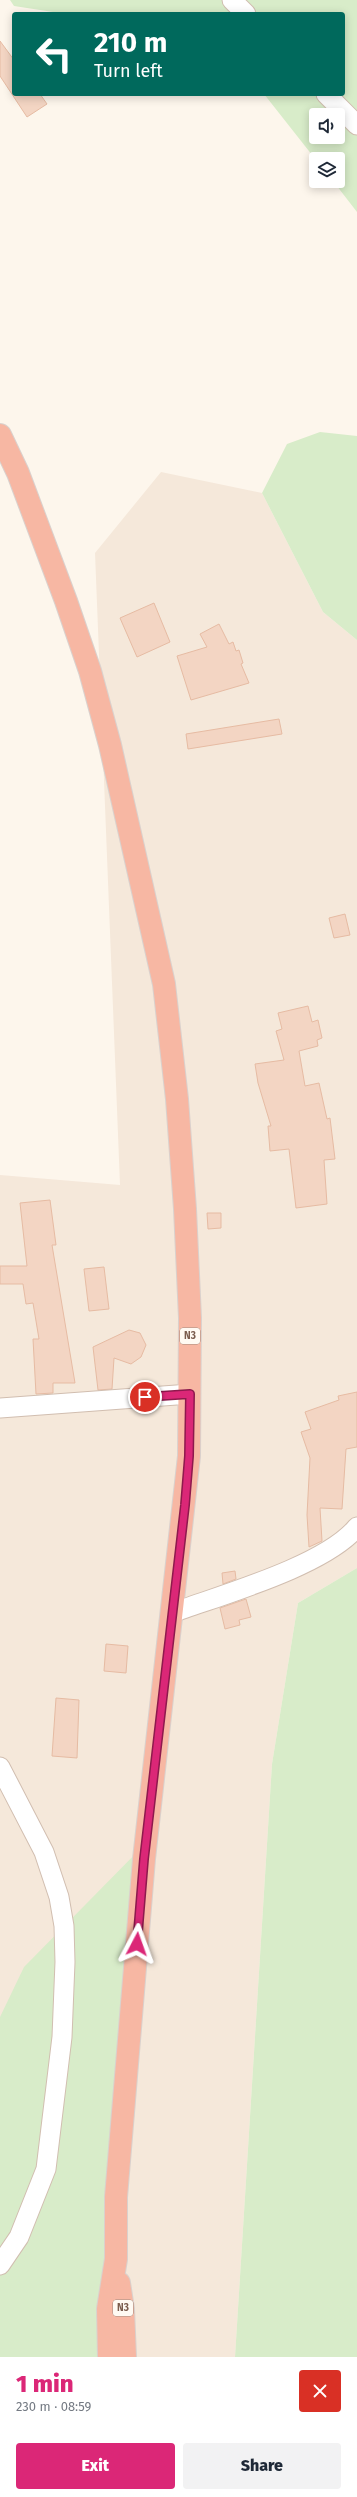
<!DOCTYPE html>
<meta charset="utf-8">
<style>
body{margin:0;font-family:"Fira Sans",sans-serif;background:#f2f2f3;color:#1f2937;height:100vh;display:flex;flex-direction:column;font-size:15px;white-space:nowrap}
*{box-sizing:border-box;margin:0}
p{font-size:13px;color:#747a83}
.icon{flex:none;width:22px;height:22px;fill:none;stroke:currentColor;stroke-width:2;stroke-linecap:round;stroke-linejoin:round}
.map{position:relative;height:2357px;overflow:hidden}
.drawer{display:flex;flex-direction:column;background:#fff;flex:1}
.drawer>*{flex:none}
.top-card{position:absolute;left:12px;top:12px;width:333px;height:84px;border-radius:4px;box-shadow:0 2px 10px #0003;background:#00695c;color:#fff;overflow:hidden}
.controls{position:absolute;left:309px;top:108px;display:grid;gap:8px}
.controls a{display:grid;place-items:center;width:36px;height:36px;border-radius:4px;background:#fff;box-shadow:0 2px 10px #0003;font-size:20px}
.pin{position:absolute;display:grid;place-items:center;width:34px;height:34px;color:#fff;margin:-17px;border:2px solid #fff;border-radius:50%;box-shadow:0 1px 4px #0007}
.me{position:absolute;width:44px;margin:-22px;rotate:4deg;stroke-linejoin:round;filter:drop-shadow(0 0 3px #0008)}
.turn{display:flex;align-items:center;gap:14px;height:84px;padding:0 16px;font-size:18px}
.turn .icon{width:52px;height:52px;stroke-width:2.5}
.turn b{display:block;font-size:28px;line-height:34px}
.round{display:grid;place-items:center;flex:none;width:42px;height:42px;border-radius:4px;background:#f2f2f3}
.headline{display:flex;align-items:center;justify-content:space-between;height:68px;padding:0 16px}
h1{font-size:24px;font-weight:800;line-height:30px;color:#db2777}
.cta{display:flex;gap:8px;margin-top:auto;padding:8px 16px}
.cta a{flex:1;height:46px;border-radius:4px;background:#db2777;color:#fff;font-size:16px;font-weight:800;line-height:46px;text-align:center}
.cta a+a{background:#f2f2f3;color:#1f2937}
.map>svg:first-child{display:block}
.residential{fill:#f5e8da}
.green{fill:#d8ecc9;fill-rule:evenodd}
.building{fill:#f3d5c3;stroke:#e6bba3}
.lines{fill:none;stroke-linecap:round;stroke-linejoin:round}
.street-casing{stroke:#d1beb0;stroke-width:21}
.highway-casing{stroke:#dad1cd;stroke-width:24}
.street{stroke:#fff;stroke-width:19}
.highway{stroke:#f7b7a3;stroke-width:22}
.route-casing{stroke:#8e194d;stroke-width:10}
.route{stroke:#db2777;stroke-width:7}
.labels{text-anchor:middle;dominant-baseline:central;stroke-width:4;stroke-linejoin:round;paint-order:stroke}
.shield{fill:#fffaf3;stroke:#a28b7f;stroke-width:1}
.shield-label{font-size:10px;font-weight:bold;fill:#7a5c4d}
</style>
<div class="map">
<svg width="357" height="2357" viewBox="0 0 357 2357">
<rect width="100%" height="100%" fill="#fdf6ec"/>
<path class="residential" d="M161,472L262,493L323,612L357,640V1568L298,1603L272,1764L235,2357H0V1175L120,1185L95,553Z"/>
<path class="green" d="M10,0H357V212L333,181H338V159L316,160L264,94H343V14H66L14,6ZM316,115H338V137H316Z
M320,432L357,436V640L323,612L262,493L287,444Z
M357,1568V2357H235L272,1764L298,1603Z
M146,1843L117,2357H0V2017L24,1967Z"/>
<path class="building" d="M0,41L14,60V94H40L47,104L27,117L0,76Z
M154,603L170,642L137,657L120,618Z
M219,624L229,644L233,642L236,651L239,650L243,663L241,664L249,683L191,700L177,656L207,647L200,634Z
M279,719L282,734L188,749L186,734Z
M345,914L350,935L334,938L329,918Z
M308,1006L312,1022L318,1020L322,1038L317,1040L318,1046L299,1051L305,1086L319,1083L327,1119L330,1118L335,1159L324,1160L327,1204L296,1208L289,1149L270,1151L268,1126H271L258,1083L255,1064L284,1060L276,1031L282,1029L278,1013Z
M50,1200L56,1245H52L75,1383H53V1393L36,1394L33,1339H39L33,1303L26,1304L23,1284H0V1266H27L20,1203Z
M207,1213H221V1228L208,1229Z
M104,1267L109,1309L89,1311L84,1269Z
M129,1330L140,1333L146,1345L141,1357L131,1364L114,1358L112,1389L98,1390L93,1347Z
M357,1392V1447L346,1449L342,1509L320,1508L322,1541L309,1547L307,1515L310,1458L301,1432L311,1429L305,1412L339,1400L338,1396Z
M235,1571L236,1579L223,1584L222,1573Z
M246,1599L251,1617L239,1620L240,1625L225,1629L220,1608Z
M106,1644L128,1646L126,1673L104,1671Z
M56,1698L79,1700L77,1758L52,1756Z"/>
<g class="lines">
<g class="street-casing">
<path id="street" d="M232,0L246,14
M326,94L357,125
M0,1408L190,1394
M172,1613C221,1595 325,1566 357,1527
M0,1767L44,1852L59,1897L64,1926L65,1962L62,2037L46,2169L19,2237L0,2265"/>
</g>
<g class="highway-casing">
<path id="highway" d="M0,435L18,473L66,601L90,671L110,745L164,984L177,1099L185,1209L190,1318L189,1456L144,1859L116,2197V2259L108,2309L109,2357
M119,2283L123,2309L125,2357"/>
</g>
<use href="#street" class="street"/>
<use href="#highway" class="highway"/>
</g>
<g class="lines">
<g class="route-casing">
<path id="route" d="M137,1944L144,1859L185,1505L189,1456L190,1394L145,1397"/>
</g>
<use href="#route" class="route"/>
</g>
<g class="labels">
<g class="shield">
<rect x="180" y="1328" width="20" height="16" rx="3"/>
<rect x="113" y="2300" width="20" height="16" rx="3"/>
</g>
<g class="shield-label">
<text x="190" y="1336">N3</text>
<text x="123" y="2308">N3</text>
</g>
</g>
</svg>
<div class="controls">
<a><svg class="icon" aria-label="sound" viewBox="0 0 24 24"><path d="M4 9h4l5-4v14l-5-4H4zM17 9q2 3 0 6"/></svg></a>
<a><svg class="icon" aria-label="layers" viewBox="0 0 24 24"><path d="M12 4l9 5-9 5-9-5zM3 14l9 5 9-5"/></svg></a>
</div>
<div class="pin" style="left:145px;top:1397px;background:#d93025"><svg class="icon" aria-label="arrive" viewBox="0 0 24 24"><path d="M6 21V4h12l-3 4 3 4H6"/></svg></div>
<svg class="me" style="left:137px;top:1944px" viewBox="-20 -20 40 40"><path d="M0-17L14 15 0 8-14 15z" fill="#db2777" stroke="#fff" stroke-width="4"/></svg>
<div class="top-card">
<div class="turn"><svg class="icon" aria-label="left" viewBox="0 0 24 24"><path d="M17 20v-9H6M10 6l-5 5 5 5"/></svg><div><b>210 m</b>Turn left</div></div>
</div>
</div>
<section class="drawer">
<div class="headline"><div><h1>1 min</h1><p>230 m · 08:59</p></div><a class="round" style="background:#d93025;color:#fff"><svg class="icon" aria-label="close" viewBox="0 0 24 24"><path d="M6 6l12 12M18 6L6 18"/></svg></a></div>
<div class="cta"><a>Exit</a><a>Share</a></div>
</section>
